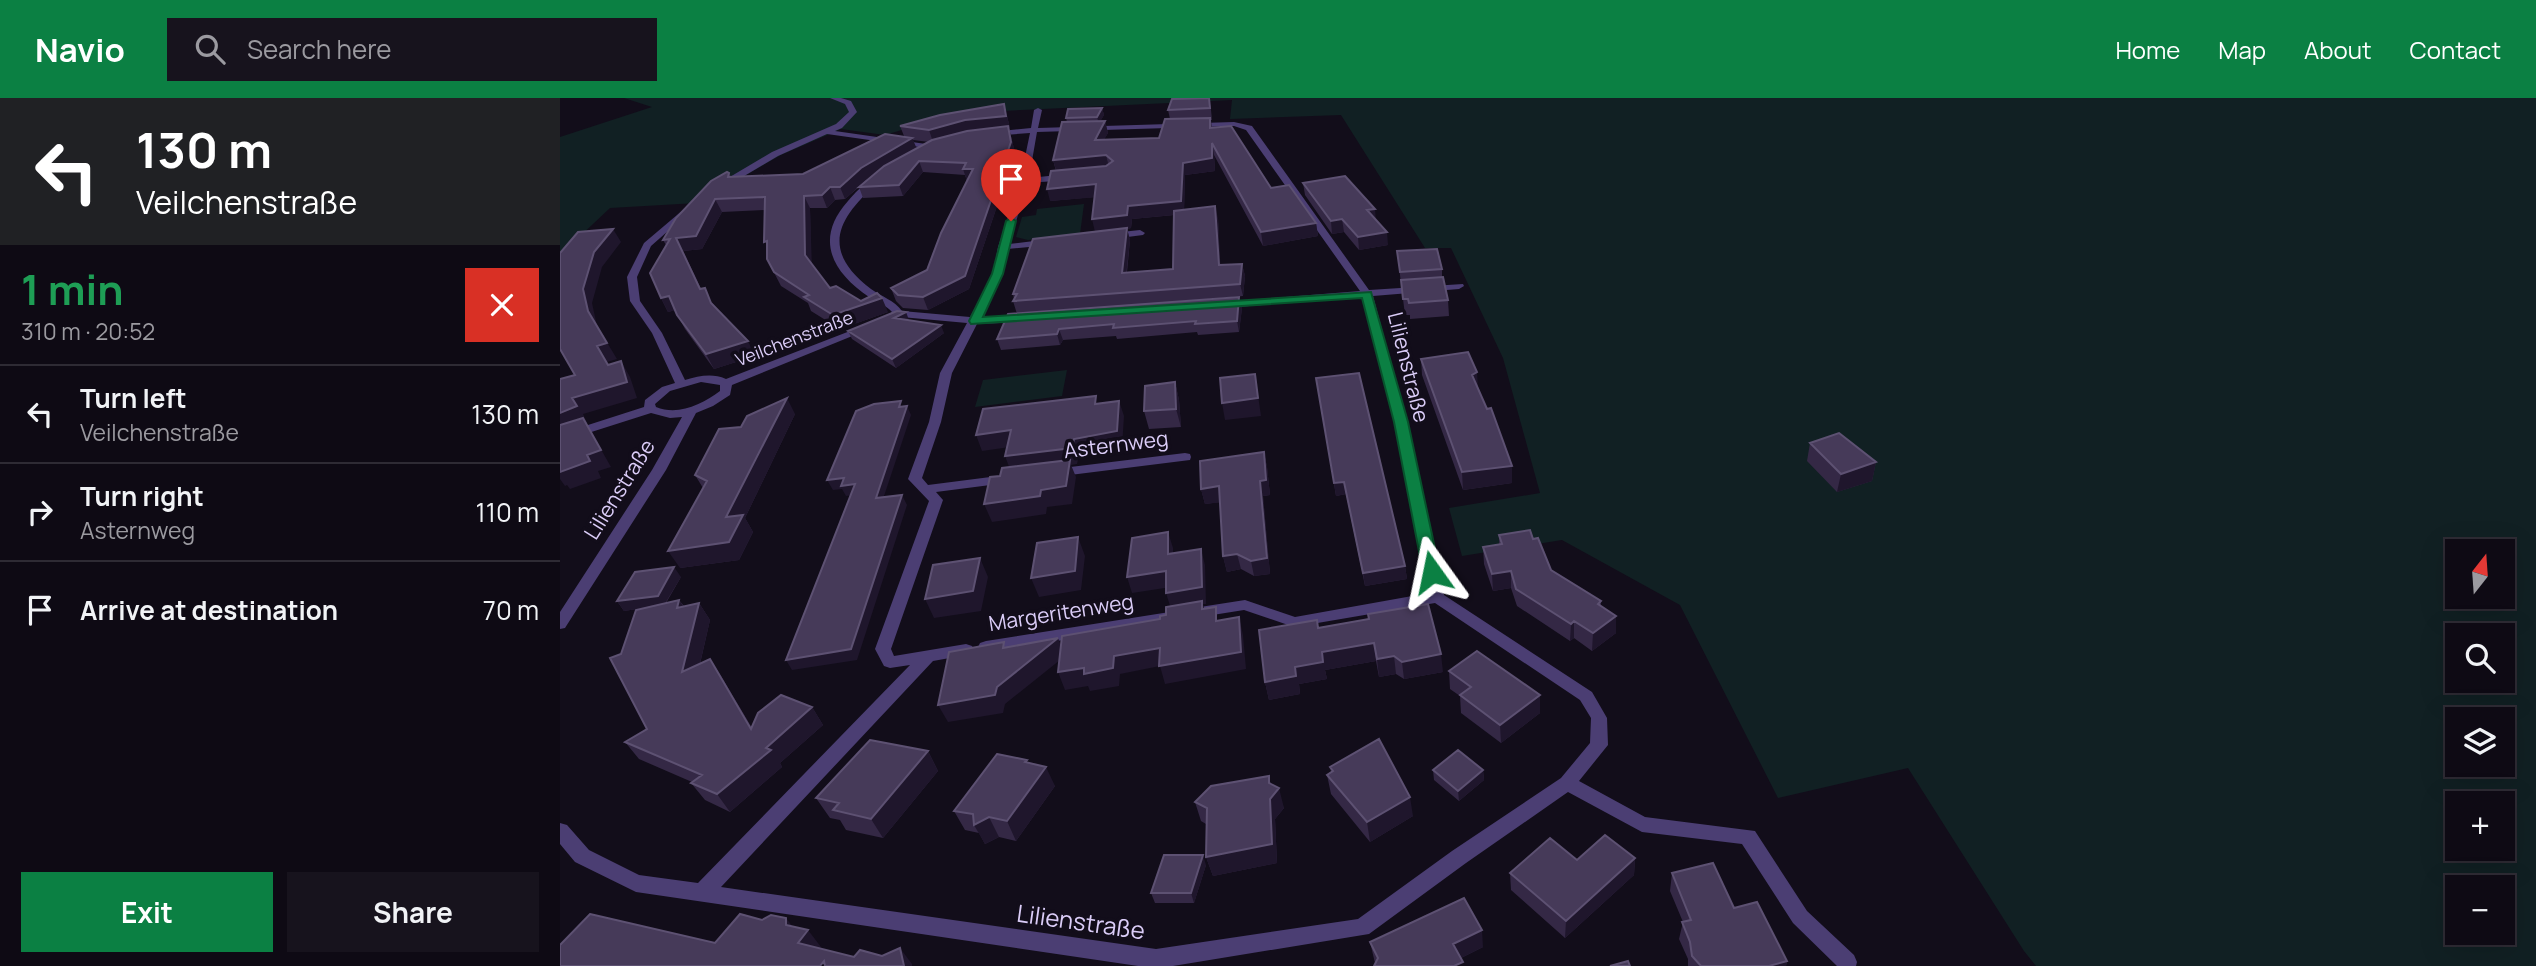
<!DOCTYPE html>
<meta charset="utf-8">
<style>
body{margin:0;font-family:Manrope,sans-serif;background:#17131d;color:#f1f3f6;height:100vh;display:flex;flex-direction:column;font-size:26px;white-space:nowrap}
*{box-sizing:border-box;margin:0}
p{font-size:23px;color:#9b9aa0}
.icon{flex:none;width:38px;height:38px;fill:none;stroke:currentColor;stroke-width:2;stroke-linecap:round;stroke-linejoin:round}
.map{position:relative;flex:1;overflow:hidden}
.details{display:flex;flex-direction:column;background:#0e0a14;width:560px}
.details>*{flex:none}
.top-card{background:#202124;color:#fff;overflow:hidden}
.needle{width:46px;rotate:17deg}
.tools{position:absolute;left:1885px;top:441px;display:grid;gap:14px}
.tools a{display:grid;place-items:center;width:70px;height:70px;border-radius:0px;background:#0e0a14;box-shadow:0 7px 28px #0002,0 0 0 2px #2e2b34;font-size:35px}
.pin{position:absolute;display:grid;place-items:center;width:60px;height:60px;color:#fff;margin:-72px -30px;border-radius:50% 50% 50% 0;rotate:-45deg;box-shadow:0 0 7px #0007}
.pin .icon{rotate:45deg}
.me{position:absolute;width:77px;margin:-38px;rotate:348deg;stroke-linejoin:round;filter:drop-shadow(0 0 5px #0008)}
.turn{display:flex;align-items:center;gap:24px;height:147px;padding:0 21px;font-size:32px}
.turn .icon{width:91px;height:91px;stroke-width:2.5}
.turn b{display:block;font-size:49px;line-height:60px}
.round{display:grid;place-items:center;flex:none;width:74px;height:74px;border-radius:0px;background:#17131d}
.head{display:flex;align-items:center;justify-content:space-between;height:119px;padding:0 21px}
h1{font-size:42px;font-weight:700;line-height:52px;color:#1e9e55}
.cta{display:flex;gap:14px;margin-top:auto;padding:14px 21px}
.cta a{flex:1;height:80px;border-radius:0px;background:#0b8043;color:#fff;font-size:28px;font-weight:700;line-height:80px;text-align:center}
.cta a+a{background:#17131d;color:#f1f3f6}
ul{padding:0;list-style:none}
li{display:flex;align-items:center;gap:21px;height:98px;padding:0 21px;border-top:2px solid #2e2b34}
li div{flex:1}
li b{display:block;font-size:26px}
li em{font-style:normal}
header{display:flex;align-items:center;gap:42px;box-sizing:border-box;height:98px;padding:0 35px;background:#0b8043;color:#fff}
header strong{font-size:33px}
nav{display:flex;gap:38px;margin-inline-start:auto;font-size:24px}
.search{width:490px;height:63px;background:#17131d;display:flex;align-items:center;gap:18px;box-sizing:border-box;padding:0 24px;border-radius:0px;color:#9b9aa0;font-size:26px}
main{display:flex;flex:1;min-height:0}
.map>svg:first-child{display:block}
.green{fill:#112023;fill-rule:evenodd}
.lines{fill:none;stroke-linecap:round;stroke-linejoin:round}
.minor{fill:#4b3e73;fill-rule:evenodd}
.wall{fill:#342845;fill-rule:evenodd}
.shaded-wall{fill:#1f162c}
.building{fill:#463a59;stroke:#5d5172;stroke-width:2}
.route{fill:#0b8043;stroke:#07532c;stroke-width:2}
.labels{text-anchor:middle;dominant-baseline:central;stroke-width:7;stroke-linejoin:round;paint-order:stroke}
.far-street-label{font-size:18px;fill:#dbcdf8;stroke:#120d1a}
.street-label{font-size:21px;fill:#dbcdf8;stroke:#120d1a}
.near-street-label{font-size:24px;fill:#dbcdf8;stroke:#120d1a}
</style>
<header>
<strong>Navio</strong>
<div class="search"><svg class="icon" aria-label="search" viewBox="0 0 24 24"><circle cx="10" cy="10" r="6"/><path d="M15 15l6 6"/></svg>Search here</div>
<nav><a>Home</a><a>Map</a><a>About</a><a>Contact</a></nav>
</header>
<main>
<section class="details">
<div class="top-card">
<div class="turn"><svg class="icon" aria-label="left" viewBox="0 0 24 24"><path d="M17 20v-9H6M10 6l-5 5 5 5"/></svg><div><b>130 m</b>Veilchenstraße</div></div>
</div>
<div class="head"><div><h1>1 min</h1><p>310 m · 20:52</p></div><a class="round" style="background:#d93025;color:#fff"><svg class="icon" aria-label="close" viewBox="0 0 24 24"><path d="M6 6l12 12M18 6L6 18"/></svg></a></div>
<ul>
<li><svg class="icon" aria-label="left" viewBox="0 0 24 24"><path d="M17 20v-9H6M10 6l-5 5 5 5"/></svg><div><b>Turn left</b><p>Veilchenstraße</p></div><em>130 m</em></li>
<li><svg class="icon" aria-label="right" viewBox="0 0 24 24"><path d="M7 20v-9h11M14 6l5 5-5 5"/></svg><div><b>Turn right</b><p>Asternweg</p></div><em>110 m</em></li>
<li><svg class="icon" aria-label="arrive" viewBox="0 0 24 24"><path d="M6 21V4h12l-3 4 3 4H6"/></svg><div><b>Arrive at destination</b></div><em>70 m</em></li>
</ul>
<div class="cta"><a>Exit</a><a>Share</a></div>
</section>
<div class="map">
<svg width="1976" height="868" viewBox="0 0 1976 868">
<rect width="100%" height="100%" fill="#120d1a"/>
<path class="green" d="M64,0H1976V868H1476L1464,853L1348,670L1218,700L1120,507L1002,442L902,458L889,410L980,395L943,260L891,150H865L781,17L670,21L672,2L398,15L325,37L281,31L221,57L137,105L50,110L0,157V39L92,9ZM1897,453H1942V499H1897ZM1897,537H1942V583H1897ZM1897,621H1942V667H1897ZM1897,705H1942V751H1897ZM1897,789H1942V835H1897Z
M524,106L520,136L468,142L456,139L462,119L476,117L477,111Z
M507,272L502,298L415,309L423,282Z"/>
<g class="lines">
<path class="minor" d="M270,0H281L291,3L297,14L282,30L275,33L373,47L381,45L385,47L373,51L267,36L218,58L164,90H158V86L212,54L276,26L289,14L285,6Z
M478,10L482,12L478,30L674,24L692,28L809,192L903,186L904,188L899,191L813,198L847,324L884,497L1032,594L1047,620L1048,647L1019,683L1085,719L1195,733L1247,813L1294,857L1297,864L1296,868H1277L1233,825L1182,746L1082,734L1008,694L906,765L809,836L613,868H578L76,794L15,764L0,746V725L7,727L29,752L79,777L138,785L350,567L330,570L324,568L315,551L369,403L348,381L369,324L380,275L407,225L341,219L333,223H325V219L332,214C326,207 317,205 309,199C272,174 254,141 288,103C295,95 307,81 318,81V85C276,121 261,153 311,191C322,199 334,202 342,213L410,219L433,176L438,149L460,83L470,35L431,38L427,36L431,34L471,30L474,12ZM674,28L686,32L800,193L664,204L659,207L664,210L803,199L835,324L869,495L735,519L685,502L640,509L635,510L632,514L635,518L640,519L684,512L734,529L875,505L1020,602L1031,620L1030,645L1001,680L892,753L798,821L596,851L161,789L373,563L412,556L414,552L412,548L406,546L334,558L331,551L383,402L376,394L446,385L453,381L446,377L368,387L362,380L381,324L392,275L417,226L465,224L470,221L465,218L420,220L443,176L447,151L490,147L495,144L490,141L449,146L468,85L508,82L512,79L508,76L469,80L477,34Z
M130,106L134,109L133,111L91,148L77,179L80,203L102,235L125,282C139,278 152,275 166,281L303,228L307,227L312,230L172,287L170,297L153,308L136,315L106,372L5,530L0,531V514L92,372L122,319L110,320L91,315L0,344V336L84,309L85,302L102,289L115,285L92,235L70,203L67,179L84,145ZM141,284L160,287V293C142,306 119,318 96,309L95,306L110,293Z
M580,132L585,135L583,137L552,141L547,138L552,135Z
M625,355L630,356L631,359L630,362L494,379L487,375L494,371Z
M616,513L621,514L624,518L621,522L426,555L420,553L418,549L420,545L426,543Z"/>
</g>
<path class="wall" d="M649,0L651,12L652,22H651L652,30L711,90L756,125L758,138L703,148L654,57L655,73L625,77L624,112L658,120L660,167L682,166L685,178L683,198L601,205L679,199L682,210L679,234L638,237L637,234L557,241L556,238L503,242L500,247L441,252L437,241L457,216L453,203L454,201L453,196L535,134L534,99L490,103L496,73L493,62L507,24L506,20L542,10L544,17L540,23H545L548,35L544,41L599,40L610,21L608,12ZM614,117L613,171L567,174L570,142L567,131L571,130L572,121Z
M447,18L450,30H449L455,55L409,191L368,212L343,210L336,203L331,190L367,172L407,83L405,77L363,74L343,98L303,100L299,89L285,101L275,102L267,110H250L251,165L270,190L328,214L280,231L251,213L248,205L221,188L207,161L205,112L162,114L142,151L123,153L141,191L195,258L154,271L125,231L115,212L108,214L101,200L106,147L103,142L169,75L171,79L243,76L344,38L340,28ZM353,42L369,44L356,51Z
M743,85L816,122L828,147L799,152L784,134L772,136L745,97Z
M837,153L882,171V179L888,202L889,218L850,221V217H845Z
M349,222L384,235L336,270L292,241L288,233Z
M861,261L918,290L952,368V385L903,392L862,277Z
M756,280L845,468L847,481L805,488L786,396L776,398Z
M615,284L619,302L621,329L589,331L584,313Z
M235,316L185,420L193,434L179,462L120,470L143,390L135,377L181,329Z
M1250,345L1316,364L1312,383L1277,394L1247,363Z
M704,354L707,369L710,397L703,398L710,476L694,478L681,471L667,474L663,458L660,404L645,406L641,391Z
M939,437L973,441L991,472L1041,503V508L1056,535L1032,553L1014,540L1010,543L957,508L951,490L933,493L924,466L923,449L939,446Z
M121,479L106,505L119,502L124,508L139,505L150,522L140,566L150,561L161,578L192,630L252,609L263,627L220,665L222,669L170,714L145,702L131,685L132,684L79,661L65,644L87,631L61,556L83,510L64,513L57,503Z
M758,530L883,574L844,581L836,576L819,579L816,563L765,572L767,581L739,586L740,596L709,602L705,584Z
M889,573L980,615L941,645L901,615L900,598L890,591Z
M368,653L378,673L323,740L286,732L280,722L270,720L256,700Z
M468,665L495,688L456,743L439,739L425,746L419,735L405,732L394,713Z
M770,669L853,718L810,744L771,696L767,677L771,674Z
M873,672H923L924,682L899,703L874,682Z
M711,686L724,710L715,721L717,765L653,778L646,759V726L641,723L635,704Z
M1075,760L1074,777L1005,840L951,792L950,775L1017,762Z
M646,767L634,805H595L591,795Z
M1112,775L1174,810L1227,863L1226,868H1128V861L1119,841L1123,824L1110,793Z
M810,844L923,849L901,860L815,865Z"/>
<path class="shaded-wall" d="M444,6L450,30H449L455,55L409,191L368,212L363,199L451,44H373L369,32Z
M542,10L544,17L539,26L537,19Z
M545,23L548,35L538,53L535,42Z
M352,40L357,51L306,82L285,101L280,89L301,70Z
M652,45L654,57L655,73L625,77L624,116L572,121L571,130L567,131L570,142L565,187L535,134L532,121L568,108L623,65Z
M546,57L549,69L497,75L493,62Z
M359,63L363,74L343,98L339,87Z
M403,71H413L407,83Z
M536,86L539,99L490,103L487,91Z
M270,89L275,102L267,110L262,97Z
M244,98L250,110L252,171L245,157Z
M155,101L162,114L142,151L123,153L148,205L116,140Z
M655,108L658,120L661,180L659,167Z
M815,111L816,123L807,112Z
M782,121L784,134L772,136L771,123Z
M756,125L758,138L703,148L701,134Z
M53,131L61,144L42,169L32,205L37,228L57,261L47,264L57,283L37,248L23,191L34,154Z
M827,134L828,147L799,152L798,139Z
M682,166L685,178L683,198L680,186Z
M109,198L117,212L108,214L101,200Z
M679,199L682,210L679,234L677,223Z
M322,200L328,214L280,231L273,217Z
M346,214L349,222L334,220Z
M381,227L384,235L336,270L332,261Z
M499,231L503,242L500,247L497,236Z
M188,243L195,258L154,271L146,256Z
M61,263L70,279L77,300L23,316L27,325H26L51,369L38,373L41,380L10,391L7,387L5,388L0,381V315L12,300Z
M917,274L918,290L912,277Z
M695,276L701,318L665,322L662,305Z
M615,284L619,302L621,329L616,311Z
M227,300L235,316L185,420L193,434L179,462L120,470L108,453L166,419Z
M559,303L564,318L562,349L519,357L517,366L511,367L516,379L512,406L487,409L486,416L432,424L424,406L451,374L445,358L514,341Z
M347,308L351,317L320,410L316,400Z
M451,332L457,348L422,353L416,337Z
M704,354L707,369L710,397L703,398L710,476L694,478L691,463Z
M1316,364L1312,383L1277,394L1281,376Z
M952,368V385L903,392L902,374Z
M284,380L295,386L300,396L286,398L282,391L273,392L267,382Z
M784,384L786,396L776,398L774,385Z
M659,388L663,404L645,406L641,391Z
M342,397L347,407L297,562L232,572L226,562Z
M608,434L613,450V472L608,456Z
M518,439L525,458L521,492L479,499L471,480Z
M641,451L645,467L646,506H643L647,521L642,511H611L606,495Z
M677,456L681,471L667,474L663,458Z
M420,460L428,479L421,513L374,520L365,501Z
M845,468L847,481L805,488L803,475Z
M114,469L121,479L104,507L64,513L57,503Z
M606,473L611,489L572,495L567,479Z
M951,473V490L933,493L932,476Z
M119,502L131,519L117,510Z
M139,505L150,522L134,591L122,574Z
M1056,518V535L1032,553L1033,535Z
M679,519L683,537L686,571L605,586L600,568L560,576L559,588L530,593L528,588L505,592L498,574Z
M1014,523V540L1010,543L1011,526Z
M498,540L505,558L445,606L443,615L388,624L378,607L437,589Z
M814,545L816,563L765,572L767,581L739,586L740,596L709,602L705,584L762,554Z
M881,556L883,574L844,581L842,564Z
M834,558L836,576L819,579L817,561Z
M150,561L161,578L203,649L191,631Z
M980,597V615L941,645L940,627Z
M252,609L263,627L220,665L222,669L170,714L157,696L206,650Z
M368,653L378,673L323,740L311,721Z
M486,669L495,688L456,743L447,723Z
M923,672L924,682L899,703L898,693Z
M709,678L713,697L719,690L724,710L715,721L717,765L653,778L646,759L709,685Z
M850,699L853,718L810,744L807,724Z
M429,719L439,739L425,746L414,727Z
M643,757L646,767L634,805L631,795Z
M1075,760L1074,777L1005,840L1006,823Z
M226,820L239,837L248,832L261,849L251,861L226,827Z
M922,832L923,849L895,863L893,846Z
M340,850L352,866V868H344Z
M1227,863L1226,868H1209Z"/>
<path class="building" d="M649,0L650,10L608,12L612,1Z
M444,6L446,18L405,22L369,32L340,28L380,17Z
M542,10L537,19L506,20L508,11Z
M650,20V30L671,28L711,90L729,87L756,125L701,134L652,45V60L623,65L621,103L568,108L567,117L532,121L536,86L487,91L491,73L546,68L553,63L546,57L493,62L502,24L545,23L535,42L599,40L605,21Z
M448,28L451,44L405,178L363,199L338,197L331,190L367,172L381,135L413,71H403L406,65L359,63L339,87L299,89L324,68L372,42L407,33Z
M325,36L352,40L301,70L280,89H270L262,97L244,98L245,157L270,190L276,188L301,203L317,195L322,200L273,217L244,199L249,197L214,174L207,161V143L204,144L205,99L155,101L136,138L116,140L140,191L145,190L151,205L188,243L146,256L117,217L109,198L101,200L90,175L110,141L103,142L116,120L151,83L167,74L169,75L168,79L243,76Z
M785,78L815,111L807,112L827,134L798,139L782,121L771,123L743,85Z
M655,108L659,167L682,166L680,186L453,203L457,196H453L473,141L567,130L562,175L613,171L614,113Z
M53,131L34,154L23,191L28,213L47,245L37,248L48,267L61,263L67,284L12,300L17,308L0,315V281L15,277L0,251V155L18,134Z
M877,151L882,171L840,174L837,153Z
M883,179L888,202L849,205L848,201H843L841,182Z
M679,199L677,223L635,226L636,223L553,230L554,226L499,231L497,236L437,241L448,216Z
M337,213L346,214L334,220L381,227L332,261L288,233Z
M908,254L917,274L912,277L927,311L931,310L952,368L902,374L861,261Z
M799,275L845,468L803,475L784,384L774,385L756,280Z
M695,276L698,300L662,305L660,280Z
M615,284L616,311L584,313L585,288Z
M536,298L535,306L559,303L557,333L514,341L512,350L445,358L451,332L416,337L423,311Z
M227,300L166,419L183,417L169,444L108,453L147,383L135,377L159,331L181,329L187,318Z
M341,303L339,309L347,308L316,400L342,397L291,551L226,562L295,386L281,388L284,380L267,382L296,313L314,306Z
M23,320L41,352L27,357L30,363L0,374V327Z
M1279,335L1316,364L1281,376L1250,345Z
M704,354L706,382L700,383L707,460L691,463L677,456L663,458L659,388L641,391L640,363Z
M510,362L506,388L481,392L480,398L424,406L430,379L440,378L442,370Z
M970,432L973,441L978,440L991,472L1041,503L1038,506L1056,518L1033,535L1014,523L1011,526L956,491L951,473L932,476L923,449L942,446L939,437Z
M608,434V456L641,451L642,489L606,495V473L567,479L572,440Z
M518,439L515,473L471,480L477,445Z
M420,460L413,493L365,501L373,467Z
M114,469L98,498L57,503L75,474Z
M119,502L117,510L139,505L122,574L150,561L191,631L198,615L221,597L252,609L206,650L211,652L157,696L131,685L142,677L65,644L87,631L50,560L61,556L76,512Z
M642,503V511L656,509V523L679,519L681,554L599,568L600,550L554,558L553,570L524,576V570L498,574L502,538L600,521V518L606,517V509Z
M868,506L881,556L842,564L834,558L817,561L814,545L762,554L763,564L735,569L736,578L705,584L699,532L757,522L758,530L809,521L808,516Z
M498,540L437,589L435,597L378,607L389,554L444,544L443,550Z
M917,553L980,597L940,627L900,597L911,589L889,573Z
M819,641L850,699L807,724L767,677L773,673L770,669Z
M310,642L368,653L311,721L273,712L279,705L256,700Z
M898,652L923,672L898,693L873,672Z
M437,656L467,662L465,664L486,669L447,723L429,719L414,727L413,716L394,713Z
M709,678V685L719,690L710,701L712,746L646,759L647,710L635,704L651,688Z
M1045,737L1075,760L1006,823L950,775L990,740L1017,762Z
M604,757H643L631,795H591Z
M1153,765L1174,810L1197,804L1227,863L1209,868H1141L1132,858L1130,844L1122,824L1131,822L1112,775Z
M904,800L922,832L893,846L903,864L894,868H814L818,860L810,844Z
M30,816L155,845L180,816L202,822L211,817L226,820V827L248,832L238,845L294,859L300,852L322,858L340,850L344,868H265L264,863L260,868H0V847Z
M1068,863L1070,868H1050Z"/>
<path class="route" d="M451,120L456,123L443,176L423,219L811,194L848,324L880,474L877,478H866L863,474L834,324L802,200L411,226L409,223L432,176L446,123Z"/>
<g class="labels">
<g class="far-street-label">
<text transform="translate(234 240) rotate(-21)">Veilchenstraße</text>
</g>
<g class="street-label">
<text transform="translate(849 269) rotate(76)">Lilienstraße</text>
<text transform="translate(556 346) rotate(-7)">Asternweg</text>
<text transform="translate(59 391) rotate(-58)">Lilienstraße</text>
<text transform="translate(501 514) rotate(-9)">Margeritenweg</text>
</g>
<g class="near-street-label">
<text transform="translate(521 823) rotate(8)">Lilienstraße</text>
</g>
</g>
</svg>
<div class="tools">
<a><svg class="needle" viewBox="-14 -14 28 28"><path d="M0-13l5 13h-10z" fill="#e53935"/><path d="M0 13l5-13h-10z" fill="#9b9aa0"/></svg></a>
<a><svg class="icon" aria-label="search" viewBox="0 0 24 24"><circle cx="10" cy="10" r="6"/><path d="M15 15l6 6"/></svg></a>
<a><svg class="icon" aria-label="layers" viewBox="0 0 24 24"><path d="M12 4l9 5-9 5-9-5zM3 14l9 5 9-5"/></svg></a>
<a>+</a>
<a>−</a>
</div>
<div class="pin" style="left:451px;top:123px;background:#d93025"><svg class="icon" aria-label="arrive" viewBox="0 0 24 24"><path d="M6 21V4h12l-3 4 3 4H6"/></svg></div>
<svg class="me" style="left:872px;top:474px" viewBox="-20 -20 40 40"><path d="M0-17L14 15 0 8-14 15z" fill="#0b8043" stroke="#fff" stroke-width="4"/></svg>
</div>
</main>
